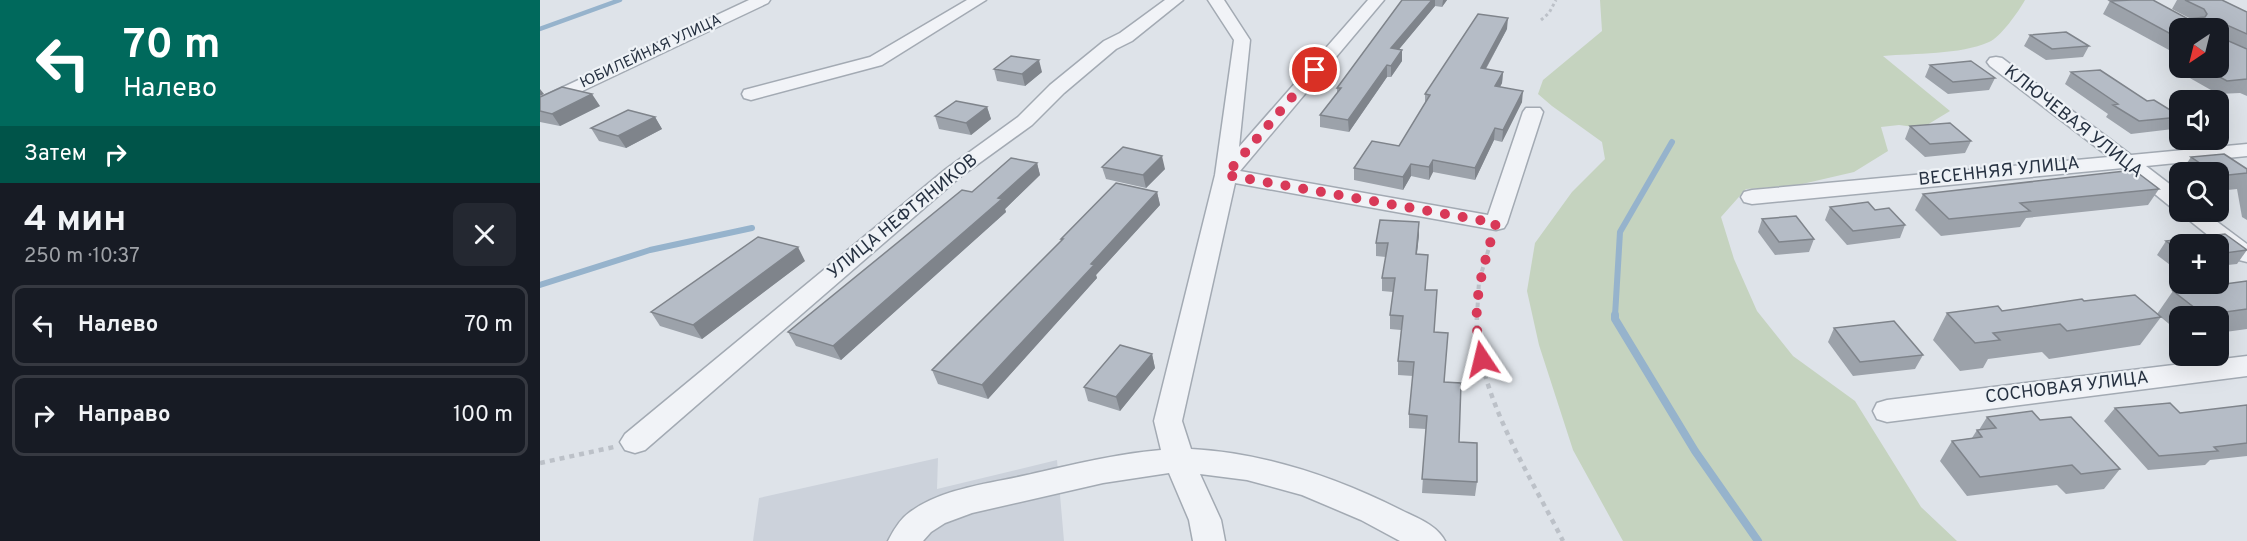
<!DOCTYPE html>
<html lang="ru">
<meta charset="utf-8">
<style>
body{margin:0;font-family:Overpass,sans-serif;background:#242831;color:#f1f3f6;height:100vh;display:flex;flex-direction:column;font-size:22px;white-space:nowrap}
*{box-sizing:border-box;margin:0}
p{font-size:20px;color:#9ea1a6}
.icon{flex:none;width:33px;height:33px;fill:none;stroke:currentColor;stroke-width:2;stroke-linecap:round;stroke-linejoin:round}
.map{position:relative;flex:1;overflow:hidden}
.drawer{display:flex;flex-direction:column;background:#171b24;width:540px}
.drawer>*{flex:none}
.banner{background:#00695c;color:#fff;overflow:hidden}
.needle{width:39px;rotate:215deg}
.buttons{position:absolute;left:1629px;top:18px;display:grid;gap:12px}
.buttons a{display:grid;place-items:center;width:60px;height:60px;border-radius:12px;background:#171b24;box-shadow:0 6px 24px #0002;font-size:30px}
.pin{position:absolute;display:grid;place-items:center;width:51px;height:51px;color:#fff;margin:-26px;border:3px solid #fff;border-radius:50%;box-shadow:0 2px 6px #0007}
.me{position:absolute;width:66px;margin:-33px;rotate:350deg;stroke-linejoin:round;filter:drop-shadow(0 0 4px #0008)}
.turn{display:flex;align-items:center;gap:21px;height:126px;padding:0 24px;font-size:27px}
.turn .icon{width:78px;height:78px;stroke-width:2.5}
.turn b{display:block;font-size:42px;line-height:51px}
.then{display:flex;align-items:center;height:57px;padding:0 24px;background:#0003;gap:12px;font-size:22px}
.round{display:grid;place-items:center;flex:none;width:63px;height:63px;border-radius:12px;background:#242831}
.head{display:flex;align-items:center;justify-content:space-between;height:102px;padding:0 24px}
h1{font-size:36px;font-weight:700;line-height:45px}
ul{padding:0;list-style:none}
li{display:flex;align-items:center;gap:18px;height:81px;margin:0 12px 9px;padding:0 12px;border:3px solid #363941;border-radius:12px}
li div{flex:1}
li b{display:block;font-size:22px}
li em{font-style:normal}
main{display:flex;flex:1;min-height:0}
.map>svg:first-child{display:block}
.built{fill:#ccd2db}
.green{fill:#c5d3bf}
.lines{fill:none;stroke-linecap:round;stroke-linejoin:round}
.stream-far2{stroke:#96b3cc;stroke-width:4.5}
.stream-far1{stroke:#96b3cc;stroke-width:6}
.stream{stroke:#96b3cc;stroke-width:8}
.minor-casing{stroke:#a3aab3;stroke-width:3}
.path-far2{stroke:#bcc1c8;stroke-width:3;stroke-dasharray:3 3;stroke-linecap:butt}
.path-far1{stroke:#bcc1c8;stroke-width:4;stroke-dasharray:4.5 4.5;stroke-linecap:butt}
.path{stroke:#bcc1c8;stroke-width:4.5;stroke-dasharray:5 5;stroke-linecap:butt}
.minor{fill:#f1f3f7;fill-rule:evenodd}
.wall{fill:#9ca2aa}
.shaded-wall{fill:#7f848b}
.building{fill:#b5bcc6;stroke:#7f848b;stroke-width:1.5}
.route{stroke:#d83958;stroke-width:10;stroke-dasharray:0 18}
.labels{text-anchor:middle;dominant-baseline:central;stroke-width:4.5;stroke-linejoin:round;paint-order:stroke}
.far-street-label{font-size:15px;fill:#263141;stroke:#eef2f6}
.street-label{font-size:18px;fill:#263141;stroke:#eef2f6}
</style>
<main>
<section class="drawer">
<div class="banner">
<div class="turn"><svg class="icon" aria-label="left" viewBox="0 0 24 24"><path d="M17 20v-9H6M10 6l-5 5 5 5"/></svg><div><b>70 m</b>Налево</div></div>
<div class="then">Затем<svg class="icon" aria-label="right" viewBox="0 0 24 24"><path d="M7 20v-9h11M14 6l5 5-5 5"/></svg></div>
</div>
<div class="head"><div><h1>4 мин</h1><p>250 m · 10:37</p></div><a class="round"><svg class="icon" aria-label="close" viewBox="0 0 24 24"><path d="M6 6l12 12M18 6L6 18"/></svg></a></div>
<ul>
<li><svg class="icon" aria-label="left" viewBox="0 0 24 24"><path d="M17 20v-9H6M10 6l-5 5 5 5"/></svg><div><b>Налево</b></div><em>70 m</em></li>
<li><svg class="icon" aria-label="right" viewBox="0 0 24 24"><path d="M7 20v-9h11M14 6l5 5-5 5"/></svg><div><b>Направо</b></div><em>100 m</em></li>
</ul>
</section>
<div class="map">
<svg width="1707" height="541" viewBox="0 0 1707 541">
<rect width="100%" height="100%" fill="#dee3e9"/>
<path class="built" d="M398,458L397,489L517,460L524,541H213L219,498Z"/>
<path class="green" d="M1060,0H1485C1479,11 1460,38 1449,42C1420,55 1375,53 1343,56L1410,111L1382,128L1359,125L1341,127L1348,151L1314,172L1258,185L1206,189L1181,217L1194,259L1217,311L1253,356L1315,401L1381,507L1417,541H1083L1033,450L999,345L987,291L995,243L1032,192L1065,159L1062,142L1012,106L998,94L1003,80L1062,31Z"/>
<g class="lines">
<path class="stream-far2" d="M0,29L80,0"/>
<path class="stream-far1" d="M0,285L110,250L212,228
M1075,316L1080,232L1132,142"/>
<path class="stream" d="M1075,315V319L1155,451L1218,541"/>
<g class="minor-casing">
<path id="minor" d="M209,0H230L228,3L0,111V98Z
M427,0H446L342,65L211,100L204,98L202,94L204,90L330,57Z
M625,0H643L592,41L576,49L524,93L492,125L420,177L105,450L95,453L85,450L80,442L85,434L406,169L478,117L510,85L564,41L580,33Z
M668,0H684L710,40L699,147L828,0H844L700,171L948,215L983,112L986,108H1000L1003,112L967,223L964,228L956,230L695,183L642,421L651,449C725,453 795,477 861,510C877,518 897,525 905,541H860L821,520L762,495L707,480L660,474L681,520L685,541H653L649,520L629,473L563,483L432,513L405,523L391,532L383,541H348C353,531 360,519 370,512C403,488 448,484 487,475C531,465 575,454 621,450L614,421L675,175L694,40Z
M1456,57L1462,58L1591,155L1707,144V156L1606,166L1640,192V209L1632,208L1583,168L1212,204L1204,202L1201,197L1204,192L1212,190L1569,157L1450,66L1447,62L1450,58Z
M1639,212H1664L1707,244V262L1699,260Z
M1707,356V376L1347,422L1337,419L1333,411L1337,403L1347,400Z"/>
</g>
<path class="path-far2" d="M1001,20L1009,13L1016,0"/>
<path class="path-far1" d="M937,316L939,281L952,238"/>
<path class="path" d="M937,315C933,388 991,477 1023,541
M0,463L74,447"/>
<use href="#minor" class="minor"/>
</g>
<path class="wall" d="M862,0H907L902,7L895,6L859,49L862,61L851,77H847L809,132L780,127V115L797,93V88Z
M1637,0H1682L1707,12V96L1700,93L1678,94L1648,77L1653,68H1678V28H1640V56L1563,14L1570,1L1648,19H1651L1632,9Z
M967,29L946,69L963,72L962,83L960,87L982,102L962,142L954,140L935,180L893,172L889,180L871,176L863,190L814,180V168L859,146L885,104V94Z
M1490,35L1549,46L1543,57L1506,60L1484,46Z
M1390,65L1455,78L1449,90L1408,94L1385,77Z
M454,69L502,72L485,86L457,81Z
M1531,72L1607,101L1640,116V119L1633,129L1591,134L1566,117L1568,114L1525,84Z
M0,97L60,106L20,126L0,122Z
M447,107L451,119L431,135L399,129L395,116Z
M115,117L122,129L86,148L59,141L51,128Z
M1370,126L1431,141L1425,153L1385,157L1365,139Z
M1651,157L1707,169V220L1702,217L1697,189L1678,191V172H1641Z
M497,163L500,175L465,209L466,212L301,360L256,346L248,332L432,192Z
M562,167L625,169L606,188L566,179Z
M1619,189L1608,205L1486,218L1480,227L1401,236L1375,210L1383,194Z
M617,192L620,205L556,275L557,278L448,399L398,384L392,370L521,241V239Z
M1290,207L1335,210L1365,225L1360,238L1307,245L1285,220Z
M1222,219L1274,239L1269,252L1235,255L1218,232Z
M1685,234L1707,250L1697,264L1678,266V244H1640V271H1638L1617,255L1626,241Z
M879,235L877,254L888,255L885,290L905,382L919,442L937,482L935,496L882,493L886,429L869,428V414L873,376L858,375V361L861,330L850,329V315L853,292L842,291V278L846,257L836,256V243Z
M265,261L162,339L120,326L111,312Z
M1707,281V329L1678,333V316H1640V333L1617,314L1633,291Z
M1544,301L1621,317L1600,345L1509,359L1502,352L1448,359L1443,368L1420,371L1393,340L1407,313L1462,311Z
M1294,328L1383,355L1375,369L1313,376L1288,342Z
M612,354L615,368L580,411L548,401L544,387Z
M1707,405V456L1670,460L1665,465L1608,470L1564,421L1575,408L1640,413Z
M1447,417L1500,420L1580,469L1564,489L1526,494L1517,485L1427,496L1400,461L1412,441L1432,438L1437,430H1439Z"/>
<path class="shaded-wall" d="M892,0H895V6L851,59V48Z
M903,0H907L902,7Z
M968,18L967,29L940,79L941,68Z
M862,50V61L851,77V66Z
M499,60L502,72L485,86L482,74Z
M847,65V77L809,132L808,120Z
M963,72L962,83L954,98L955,86Z
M0,89L4,94L0,96Z
M983,91L982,102L962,142L963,130Z
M52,94L60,106L20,126L12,114Z
M447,107L451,119L431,135L426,123Z
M115,117L122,129L86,148L78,136Z
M955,128L954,140L935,180V168Z
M622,156L625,169L606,188L603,175Z
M893,160V172L889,180V167Z
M497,163L500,175L465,209L466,212L301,360L293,346Z
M871,164V176L863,190V177Z
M617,192L620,205L556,275L557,278L448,399L442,385L551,264Z
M879,222V235L875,268L876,254Z
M258,247L265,261L162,339L153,325Z
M612,354L615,368L580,411L576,397Z"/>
<path class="building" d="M862,0H892L851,48L862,50L851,66L847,65L808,120L780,115L801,88H797Z
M1592,0H1613L1648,19L1665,17L1667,14L1664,9L1645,0H1682L1707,12V34L1687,25L1684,27V39L1707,49V79L1687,81L1663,68H1678V28H1640V39L1570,1Z
M938,14L968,18L941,68L963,72L955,86L983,91L963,130L955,128L935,168L893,160L889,167L871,164L863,177L814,168L832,141L859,146L890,95L885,94Z
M1526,32L1549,46L1512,49L1490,35Z
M471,56L499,60L482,74L454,69Z
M1431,61L1455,78L1413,82L1390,65Z
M1560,70L1607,101L1614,100L1640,116V117L1599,121L1573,105L1578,104L1531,72Z
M22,87L52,94L12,114L0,111V97Z
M416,101L447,107L426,123L395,116Z
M88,110L115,117L78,136L51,128Z
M1410,123L1431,141L1390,144L1370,126Z
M583,147L622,156L603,175L562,167Z
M1684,154L1707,169V173L1679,176L1678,172H1673L1651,157Z
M471,158L497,163L458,198L462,199L293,346L248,332L422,190L432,192Z
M1594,170L1619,189L1480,203L1490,211L1409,219L1383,194Z
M576,183L617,192L551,264L554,265L442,385L392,370L523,239H521Z
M1328,202L1335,210L1349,208L1365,225L1313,231L1290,207Z
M1256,216L1274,239L1239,242L1222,219Z
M840,220L879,222L876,254L888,255L885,290H897L894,332L908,333L904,382L921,383L919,442L937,443V482L882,479L887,416L869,414L874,362L858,361L863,316L850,315L855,278H842L848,243H836Z
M1685,234L1707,250L1678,254V244H1640V251L1626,241Z
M218,237L258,247L153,325L111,312Z
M1707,281V309L1664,315L1633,291Z
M1595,295L1621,317L1527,331L1520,324L1453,333L1460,340L1435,343L1407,313L1458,306L1462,311L1542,299L1544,301Z
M1354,321L1383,355L1320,362L1294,328Z
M580,345L612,354L576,397L544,387Z
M1630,403L1640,413L1707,405V443L1674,447L1678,451L1619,456L1575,408Z
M1492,411L1500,420L1531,417L1580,469L1541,474L1532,465L1440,477L1412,441L1442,437L1437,430L1456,428L1447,417Z"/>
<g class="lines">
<path class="route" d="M775,70L686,175L956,223C942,271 929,309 942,359"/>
</g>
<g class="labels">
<g class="far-street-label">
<text transform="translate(111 52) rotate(-25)">ЮБИЛЕЙНАЯ УЛИЦА</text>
</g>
<g class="street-label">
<text transform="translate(1533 122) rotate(38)">КЛЮЧЕВАЯ УЛИЦА</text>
<text transform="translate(1459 172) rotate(-6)">ВЕСЕННЯЯ УЛИЦА</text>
<text transform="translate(363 217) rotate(-39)">УЛИЦА НЕФТЯНИКОВ</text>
<text transform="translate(1527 388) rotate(-7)">СОСНОВАЯ УЛИЦА</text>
</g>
</g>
</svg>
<div class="buttons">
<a><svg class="needle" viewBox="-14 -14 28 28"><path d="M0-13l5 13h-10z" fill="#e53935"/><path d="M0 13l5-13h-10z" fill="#9ea1a6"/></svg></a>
<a><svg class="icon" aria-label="sound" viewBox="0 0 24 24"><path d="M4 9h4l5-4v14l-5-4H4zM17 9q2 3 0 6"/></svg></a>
<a><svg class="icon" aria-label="search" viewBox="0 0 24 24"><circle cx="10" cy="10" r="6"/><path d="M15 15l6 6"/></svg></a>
<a>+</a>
<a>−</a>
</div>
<div class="pin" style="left:775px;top:70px;background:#d93025"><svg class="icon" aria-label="arrive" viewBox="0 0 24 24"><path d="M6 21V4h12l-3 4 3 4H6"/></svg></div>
<svg class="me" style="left:942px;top:359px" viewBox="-20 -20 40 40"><path d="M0-17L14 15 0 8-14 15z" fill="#d83958" stroke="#fff" stroke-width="4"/></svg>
</div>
</main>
